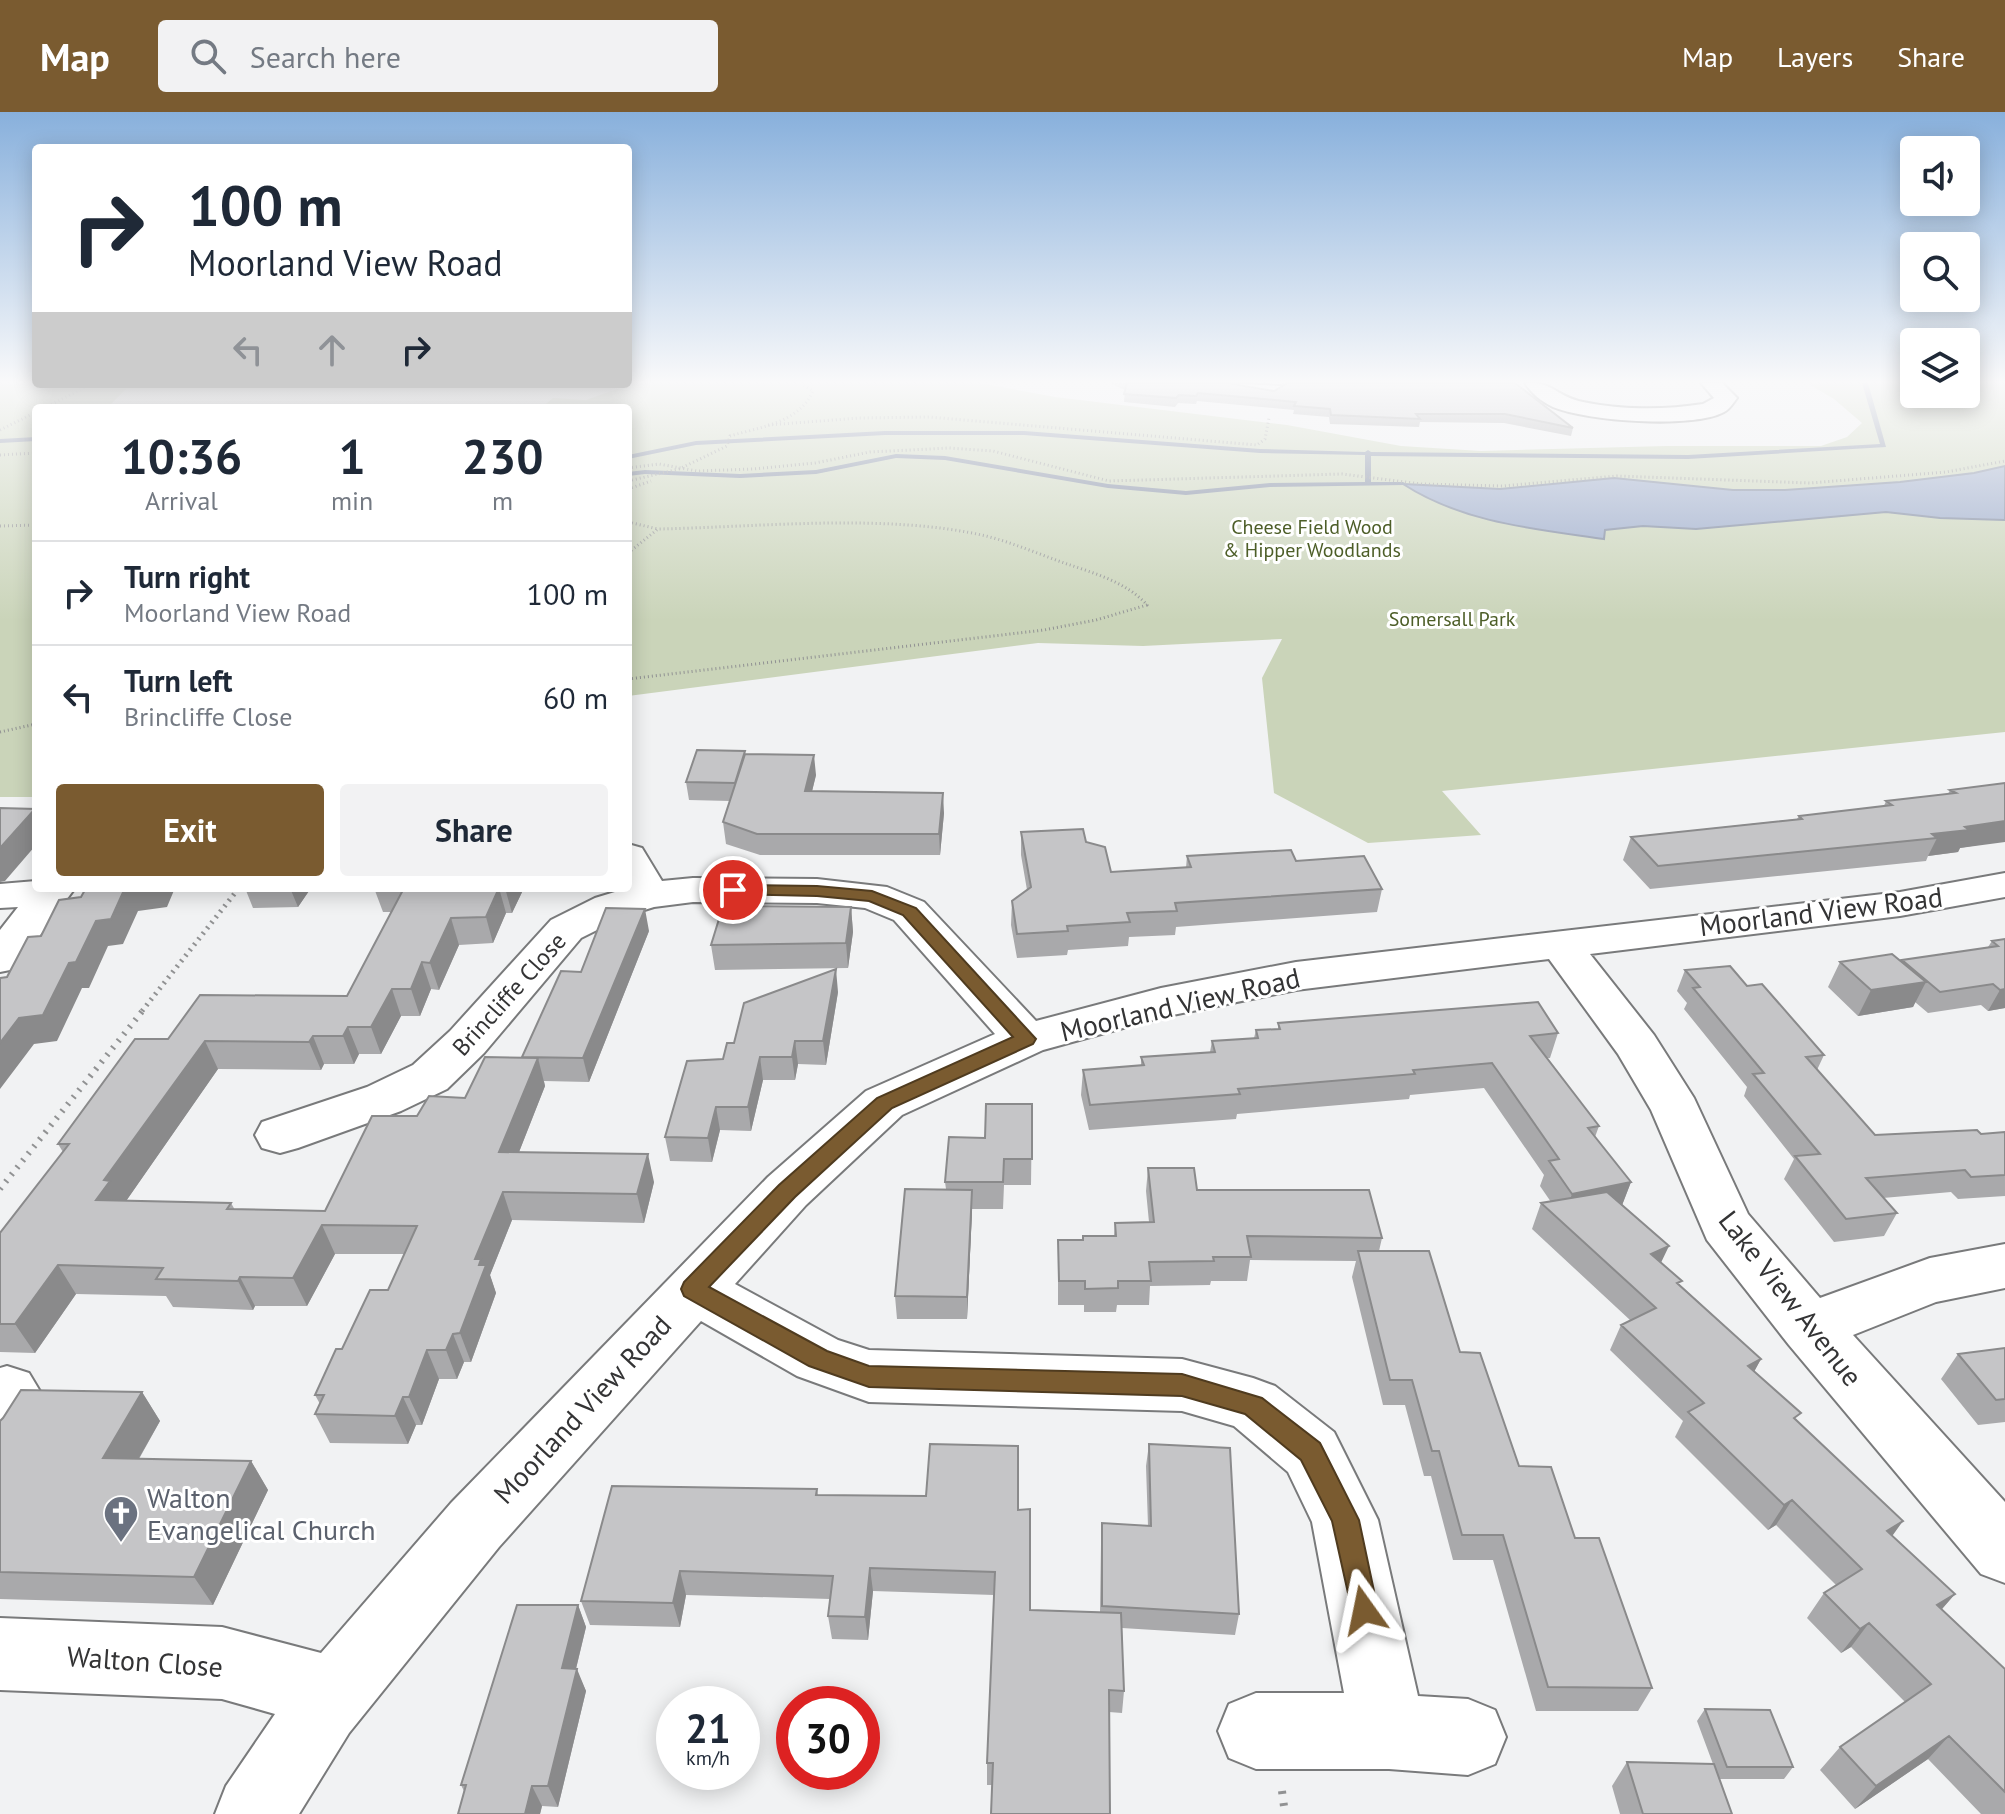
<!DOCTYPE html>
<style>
body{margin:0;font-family:"PT Sans",sans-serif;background:#f2f2f3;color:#1f2937;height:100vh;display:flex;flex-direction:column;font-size:30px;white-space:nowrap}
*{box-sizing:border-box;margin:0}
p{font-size:26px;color:#747a83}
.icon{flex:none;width:44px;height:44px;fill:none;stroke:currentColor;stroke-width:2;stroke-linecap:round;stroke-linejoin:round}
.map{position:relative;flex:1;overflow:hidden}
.panel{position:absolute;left:32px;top:292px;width:600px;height:488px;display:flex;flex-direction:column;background:#fff;border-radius:8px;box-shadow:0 4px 20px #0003}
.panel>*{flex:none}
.banner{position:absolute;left:32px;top:32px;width:600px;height:244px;border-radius:8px;box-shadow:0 4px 20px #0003;background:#fff;color:#1f2937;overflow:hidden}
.fabs{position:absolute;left:1900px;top:24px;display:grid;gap:16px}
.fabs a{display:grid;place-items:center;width:80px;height:80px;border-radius:8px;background:#fff;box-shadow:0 4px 20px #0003;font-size:40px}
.speed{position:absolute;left:656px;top:1574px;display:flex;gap:16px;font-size:40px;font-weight:700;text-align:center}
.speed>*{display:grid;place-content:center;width:104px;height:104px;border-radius:50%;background:#fff;box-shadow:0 4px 20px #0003;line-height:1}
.speed small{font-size:20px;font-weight:400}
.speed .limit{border:12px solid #d22;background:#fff;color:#111}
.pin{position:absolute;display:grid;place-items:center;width:68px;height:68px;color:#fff;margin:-34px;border:4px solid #fff;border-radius:50%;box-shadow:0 2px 8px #0007}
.me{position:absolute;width:88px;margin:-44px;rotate:348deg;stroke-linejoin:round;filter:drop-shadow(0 0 6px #0008)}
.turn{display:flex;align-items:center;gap:28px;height:168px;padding:0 24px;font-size:36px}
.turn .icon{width:104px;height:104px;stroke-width:2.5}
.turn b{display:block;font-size:56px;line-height:68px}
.lanes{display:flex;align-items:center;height:76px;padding:0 24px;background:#0003;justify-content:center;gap:40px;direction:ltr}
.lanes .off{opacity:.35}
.eta{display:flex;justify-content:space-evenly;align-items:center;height:136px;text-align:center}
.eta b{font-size:48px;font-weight:700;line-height:56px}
.button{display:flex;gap:16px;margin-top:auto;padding:16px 24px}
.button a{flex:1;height:92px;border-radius:8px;background:#7a5b30;color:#fff;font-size:32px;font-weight:700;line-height:92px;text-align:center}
.button a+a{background:#f2f2f3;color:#1f2937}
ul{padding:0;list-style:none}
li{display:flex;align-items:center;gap:24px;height:104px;padding:0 24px;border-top:2px solid #e0e1e3}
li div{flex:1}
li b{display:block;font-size:30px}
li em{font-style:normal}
header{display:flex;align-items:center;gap:48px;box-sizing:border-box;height:112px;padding:0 40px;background:#7a5b30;color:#fff}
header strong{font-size:38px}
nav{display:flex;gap:44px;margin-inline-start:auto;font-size:28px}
.search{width:560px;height:72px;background:#f2f2f3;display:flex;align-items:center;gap:20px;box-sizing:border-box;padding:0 28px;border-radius:8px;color:#747a83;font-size:30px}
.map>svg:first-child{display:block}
.green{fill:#cad4b9}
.water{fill:#99a9c9;stroke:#7b869d;stroke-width:2}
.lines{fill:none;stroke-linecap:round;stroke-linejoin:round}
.stream{fill:#7b869d;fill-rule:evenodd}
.minor-casing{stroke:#797a7b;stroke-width:4}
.path-far3{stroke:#919293;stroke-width:3;stroke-dasharray:1 3;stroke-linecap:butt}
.path-far2{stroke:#919293;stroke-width:5;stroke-dasharray:2 5;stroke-linecap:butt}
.path-far1{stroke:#919293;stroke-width:6;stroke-dasharray:2 7;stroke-linecap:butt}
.path{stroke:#919293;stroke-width:8;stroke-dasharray:3 9;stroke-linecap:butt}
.minor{fill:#fff;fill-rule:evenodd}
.wall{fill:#a9a9ab}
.shaded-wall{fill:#8a8a8b}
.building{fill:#c5c5c7;stroke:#8a8a8b;stroke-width:2}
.route{fill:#7a5b30;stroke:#4f3b1f;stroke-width:2}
.labels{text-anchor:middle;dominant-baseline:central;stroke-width:6;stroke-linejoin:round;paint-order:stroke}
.far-park-label{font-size:20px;fill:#4d5e28;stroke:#fff}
.street-label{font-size:24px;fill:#343435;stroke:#fff}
.near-street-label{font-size:28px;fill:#343435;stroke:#fff}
.near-worship-label{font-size:28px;fill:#5b616d;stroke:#fff;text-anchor:start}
</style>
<header>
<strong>Map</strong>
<div class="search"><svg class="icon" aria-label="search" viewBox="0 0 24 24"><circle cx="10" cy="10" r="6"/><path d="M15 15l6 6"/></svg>Search here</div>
<nav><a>Map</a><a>Layers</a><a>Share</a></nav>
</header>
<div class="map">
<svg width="2005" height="1702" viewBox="0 0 2005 1702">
<rect width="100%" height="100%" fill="#f1f2f3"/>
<path class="green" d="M0,271L131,272L107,296H36V685H0Z
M634,271H980L1055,285L1287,313L1401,334L1481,339L1666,334H1821L1847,325L1862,311L1834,287L1807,271H1914V282H1966V271H2005V620L1442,679L1481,723L1368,731L1274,681L1262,566L1282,527L1143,534L1038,531L628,584V296H541L553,286L586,288Z"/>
<path class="water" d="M2005,354V408L1940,406L1886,400L1696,417L1643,414L1605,418L1604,427C1535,417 1463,411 1403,372L1500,377L1614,366L1733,378H1785L1900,370L1974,361Z"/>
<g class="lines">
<path class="stream" d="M1862,271H1868L1886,335L1688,347L1371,344V370H1403L1405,371V373L1270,375L1186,383L1108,376L945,348L896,346L816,362L740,366L645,362L628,364V360L645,358L740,362L816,358L896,342L945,344L1108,372L1186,379L1270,371L1365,370V343L1260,341L1024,323H885L696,333L628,347V343L696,329L885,319H1024L1260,337L1365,340L1368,338L1371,340L1688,343L1880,332Z
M36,325V329L0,331V327Z"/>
<g class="minor-casing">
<path id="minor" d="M1221,271L1281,274L1284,278L1274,284L1224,275Z
M1525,271C1552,269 1557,285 1583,290C1621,298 1665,298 1703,292L1714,286L1701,271H1722L1737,286C1733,291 1730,297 1724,300C1693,317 1586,309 1553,295C1541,289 1532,282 1525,271Z
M628,732L642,736L662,769L693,766L817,767L887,775L924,790L1036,909L1161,876L1296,850L1900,780L2005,761V785L1900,804L1590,842L1654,923L1694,986L1748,1102L1820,1186L1930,1146L2005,1132V1176L1936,1190L1853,1223L2005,1390V1471L1981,1462L1789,1233L1707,1128L1651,998L1618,942L1549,847L1296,878L1163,905L1043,938L902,1003L806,1093L735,1172L838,1228L869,1238L1182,1247L1253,1266L1275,1274L1334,1320L1378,1408L1418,1584L1468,1587L1495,1598L1506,1625L1495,1652L1468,1663L1389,1657H1256L1229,1646L1218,1619L1229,1592L1256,1581H1344L1312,1410L1288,1360L1234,1314L1182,1299L869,1290L797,1264L701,1209L499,1435L349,1621L299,1702H215L226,1674L275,1602L222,1587L0,1578V1506L222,1515L321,1541L451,1391L768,1065L866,979L995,922L894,808L865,796L817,791L693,790L654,795L625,804L581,826L484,941L447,977L401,999L298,1036L280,1041L262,1036L255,1023L262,1010L367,975L413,953L450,919L551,808L595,786L628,776Z
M36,769V776H75L15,857L0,860V818L18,795L0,796V772Z
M7,1254L29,1261L47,1291L22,1333L0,1342V1256Z"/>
</g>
<path class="path-far3" d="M44,296L92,272
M768,313L859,306L929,305L1257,333L1265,327L1269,306
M0,318L36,300
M0,343L36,341
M628,356L659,352L697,359L753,357L815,351L870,340L949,336L993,339L1109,369L1342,362L1422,372L1502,374L1617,364L1810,371L1946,360L2005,349
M628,369L679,357L727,334L730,324C760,315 799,311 813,279L800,271
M628,377L651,369
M628,410L658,417L628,441
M0,414L36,413
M628,567L1044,518L1096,508L1147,493C1128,471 1094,461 1067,452C1041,443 1014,431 986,424C887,401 761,415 658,417
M0,620L36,612"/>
<path class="path-far2" d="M142,899L239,776"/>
<path class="path-far1" d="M0,1077L144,897"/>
<path class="path" d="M1282,1679L1285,1702"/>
<use href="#minor" class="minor"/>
</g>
<path class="wall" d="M1110,271H1227L1274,279L1283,274L1281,271H1273H1515L1573,316L1571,324L1504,311L1420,310L1419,315L1330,312L1329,305L1293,302L1294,298L1197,289L1196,292L1178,291L1175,295L1124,290L1125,278Z
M746,642L816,663L812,679L944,701L940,743H760L726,732L723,710L730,689L689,688L686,670Z
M2005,671L1978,733L1960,736L1958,740L1928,744L1926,749L1650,777L1623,748L1631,725L1797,707L1799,704L1884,694L1886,689L1948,682L1950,678Z
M1021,720L1086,730L1111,760L1186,756L1187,744L1296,749L1382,777L1377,800L1176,815L1175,823L1129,825L1128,834L1068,838L1067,843L1017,846L1011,813L1012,789L1027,778L1021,743Z
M245,776H311L298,795L253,796Z
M374,776H524L512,801H506L493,831L459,833L439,878L431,877L420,904H401L381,942H359L354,952H324L321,958L218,957L126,1089L231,1091L235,1098L325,1099L417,1004L465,986L522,946L581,860L649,819L589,970L544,969L545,974L519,1040L654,1070L644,1111L512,1108L490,1163L496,1181L471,1250H464L457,1267H439L422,1313H416L408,1332L330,1331L315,1302L320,1292L315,1283L342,1237L388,1178L405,1142H335L307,1194H255L253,1198L173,1195L166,1184L76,1182L35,1241L0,1240V1121L63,1040L58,1032L168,927L347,884L392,800H383Z
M851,795L853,820L848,856L715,858L711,833Z
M2005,827V896L1988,899L1981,893L1928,901L1915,890L1913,895L1858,904L1828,875L1840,850H1902L1988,835L1992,829Z
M1685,858L1747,874L1824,943L1817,958L1875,1023L1981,1022L2005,1020V1084L1958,1087L1951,1080L1883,1086L1897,1101L1884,1124L1834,1130L1784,1067L1794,1047L1744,984L1747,975L1684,897L1687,891L1677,879Z
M838,880L826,953L798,952L795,968H763L751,1019L720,1018L712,1050L670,1049L665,1025L723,947Z
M1278,911L1558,921L1550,946H1547L1599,1014L1595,1025L1631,1070L1622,1093L1661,1150L1680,1173L1761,1247L1754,1259L1892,1424L1955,1482L1942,1497L2005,1557V1702H1981L1928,1647L1855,1697L1820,1658L1840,1635L1905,1590L1851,1535L1841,1541L1807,1506L1824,1481L1836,1473L1776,1413L1768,1418L1675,1325L1683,1309L1610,1238L1621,1213L1630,1208L1532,1117L1541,1091L1551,1090L1540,1074L1544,1063L1484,976L1410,983L1409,987L1237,1002L1236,1007L1089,1018L1081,983L1083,958L1141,954V945L1210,940L1212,929L1254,926L1256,918L1278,917Z
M1032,992L1031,1073H1004L1003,1097H972L967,1207H897L895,1184L946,1077L945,1070L985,1026Z
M1148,1056L1197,1078L1382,1126L1379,1139L1460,1240L1519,1354L1575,1426L1652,1576L1638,1599H1536L1493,1448H1453L1431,1364H1424L1405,1293H1383L1352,1165L1356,1149L1250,1148L1247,1169H1211L1210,1173L1150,1174L1149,1193H1117L1116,1200H1084V1193H1058V1128H1083L1114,1124L1115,1111L1149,1110L1146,1079Z
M2005,1236V1310L1978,1313L1941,1267L1958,1242Z
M142,1280L160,1309L139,1347L251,1349L268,1378L213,1493L0,1487V1309Z
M1149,1332L1239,1502L1235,1523L1122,1516L1124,1579L1122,1601L1109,1600L992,1673H987V1651L994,1483L873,1479L868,1528L832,1527L828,1504L830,1487L686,1483L680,1515L590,1513L581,1489L817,1377L818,1383L1018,1398L1030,1498L1100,1500L1101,1432L1102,1411L1148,1414L1146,1354Z
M578,1493L586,1515L576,1557L586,1579L558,1695L542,1694L540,1702H458L464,1679L461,1673Z
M1705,1597L1793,1655L1784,1667H1719L1732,1702H1620L1612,1674L1627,1650L1713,1652L1697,1609Z"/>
<path class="shaded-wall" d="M814,643L816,663L807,700L805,679Z
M943,681L944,701L940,743L939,722Z
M35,697L36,733L5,769L0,770V736Z
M2005,709V730L1960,736L1958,740L1928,744L1937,726L1932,722L1965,715Z
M125,776H175L167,795L138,799L123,832L108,834L89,876H82L57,929L34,932L0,977V931L19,906L69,851L96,809Z
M290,776H311L298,795Z
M499,776L506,801L493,831L486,805Z
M505,776H524L512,801Z
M851,795L853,820L848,856L846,831Z
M645,797L649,819L589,970L583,946Z
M451,806L459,833L439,878L430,851Z
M422,850L431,877L420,904L411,877Z
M836,857L838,880L826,953L823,929Z
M1926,870L1913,895L1858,904L1871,878Z
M392,877L401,904L381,942L371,915Z
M2005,877V896L1988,899L2000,878Z
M348,915L359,942L354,952L343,924Z
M313,924L324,952L321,958L309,930Z
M205,929L218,957L124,1092L96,1088L104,1068Z
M795,929L798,952L795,968L792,945Z
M760,945L763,968L751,1019L748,995Z
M538,946L545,974L508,1068L499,1040Z
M716,995L720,1018L712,1050L708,1026Z
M648,1042L654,1070L644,1111L637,1082Z
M1631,1070L1621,1096L1563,1108L1572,1082Z
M972,1078V1100L967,1207V1185Z
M503,1080L512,1108L490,1163L496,1181L471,1250L460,1221L475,1147Z
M322,1113L335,1142L307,1194L293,1166Z
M1669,1134L1657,1159L1651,1142Z
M58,1153L76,1182L35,1241L15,1212Z
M240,1165L255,1194L253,1198L238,1169Z
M453,1222L464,1250L457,1267L446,1238Z
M427,1238L439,1267L422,1313L409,1285Z
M1761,1247L1747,1273L1748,1254Z
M142,1280L160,1309L123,1374L103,1346Z
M403,1285L416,1313L408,1332L395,1304Z
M251,1349L268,1378L213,1493L194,1465Z
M1792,1388L1776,1413L1768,1418L1784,1393Z
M1903,1409L1885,1434L1887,1419Z
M870,1456L873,1479L868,1528L865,1505Z
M680,1459L686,1483L680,1515L673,1491Z
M1955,1482L1934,1506L1937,1493Z
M578,1493L586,1515L571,1577L562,1556Z
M1869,1511L1851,1535L1841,1541L1860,1517Z
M577,1557L586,1579L558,1695L548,1674Z
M1949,1624L1928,1647L1855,1697L1876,1674Z
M532,1674L542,1694L540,1702H525Z"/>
<path class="building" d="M1127,271H1227L1274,279L1288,271H1515L1573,316L1505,302H1416L1420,307L1331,303L1330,297L1294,294L1296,290L1198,281L1196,284L1179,283L1176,286L1124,282Z
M697,638L745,639L735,671L686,670Z
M745,642L814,643L805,679L943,681L939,722H757L723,710Z
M2005,671V709L1965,715L1969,718L1932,722L1937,726L1658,754L1631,725L1802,707L1799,704L1892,693L1886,689L1956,681L1950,678Z
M0,696L35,697L0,736Z
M1083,717L1086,730L1105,735L1111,760L1191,755L1187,744L1291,738L1296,749L1364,744L1382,777L1175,791L1177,799L1127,801L1130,810L1067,814L1068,819L1017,822L1012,789L1031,775L1021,720Z
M86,776H125L111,807L96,809L76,850L69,851L43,903L19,906L0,931V866L7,865L28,825L41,824L59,788L81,785Z
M404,776H499L486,805L451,806L430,851L422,850L411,877H392L371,915H348L343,924H313L309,930L205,929L104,1068L110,1069L96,1088L231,1091L227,1097L325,1099L372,1004H417L429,984L465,986L485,945L538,946L499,1040L648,1042L637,1082L503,1080L475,1147H481L479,1153H486L460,1221L453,1222L446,1238H427L409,1285H403L395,1304L315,1302L324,1283H315L336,1237H342L370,1178H388L417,1114L322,1113L293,1166L240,1165L238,1169L156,1167L163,1156L58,1153L15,1212H0V1121L69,1032H58L135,927H168L200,883L347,884Z
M723,794L851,795L846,831L711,833Z
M606,796L645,797L583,946L522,945L561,859L581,860Z
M2005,827V877L2000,878L1993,872L1940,880L1902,848L1998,834L1992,829Z
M1892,842L1926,870L1871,878L1840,850Z
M1730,854L1747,874L1762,872L1824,943L1806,945L1875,1023L1977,1018L1981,1022L2005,1020V1063L1971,1065L1965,1058L1866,1066L1897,1101L1846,1107L1795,1044L1820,1042L1753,962L1764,961L1693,876L1700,875L1685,858Z
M836,857L823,929H795L792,945H760L748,995H716L708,1026L665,1025L687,949L723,947L727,931H734L744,891Z
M1538,890L1558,921L1530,924L1599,1014L1588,1016L1631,1070L1572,1082L1549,1049L1559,1047L1492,951L1413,958L1415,962L1238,977L1240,982L1090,993L1083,958L1144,953L1141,945L1215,940L1212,929L1258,926L1256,918L1280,917L1278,911Z
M986,992H1032V1047H1004L1003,1070H945L949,1025L985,1026Z
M1148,1056H1194L1197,1078H1369L1382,1126L1247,1124L1251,1145H1213L1214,1149L1149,1150L1151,1169H1118V1176L1085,1177V1169H1059L1058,1128H1083V1124H1116L1115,1111L1154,1110Z
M905,1077L972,1078L967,1185L895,1184Z
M1607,1080L1669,1134L1651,1142L1682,1169L1677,1171L1761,1247L1748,1254L1801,1301L1794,1306L1903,1409L1887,1419L1955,1482L1937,1493L2005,1557V1680L1949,1624L1876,1674L1840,1635L1931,1572L1869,1511L1860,1517L1824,1481L1862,1457L1792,1388L1784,1393L1688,1300L1704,1291L1621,1213L1656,1196L1541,1091Z
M1358,1139H1429L1460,1240L1480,1241L1519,1354L1551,1355L1575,1426H1599L1652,1576L1548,1575L1503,1423H1462L1439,1339H1432L1412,1268H1390Z
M2005,1236V1287L1996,1288L1958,1242Z
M21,1278L142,1280L103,1346L251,1349L194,1465L0,1460V1309L3,1306Z
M930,1332L1018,1334V1398L1030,1397V1498L1121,1501L1124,1579L1109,1578L1110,1702H991L993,1651H987L995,1460L870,1456L865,1505L828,1504L833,1464L680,1459L673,1491L581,1489L612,1374L817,1377L816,1383L926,1384Z
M1149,1332L1230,1336L1239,1502L1102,1494V1411L1151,1414Z
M517,1493H578L562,1556L577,1557L548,1674H532L525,1702H458L466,1673H461Z
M1705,1597L1770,1598L1793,1655H1727Z
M1627,1650L1714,1652L1732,1702H1643Z"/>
<linearGradient id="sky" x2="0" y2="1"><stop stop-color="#88b0dc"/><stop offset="0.53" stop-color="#f9f9fa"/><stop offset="1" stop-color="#f9f9fa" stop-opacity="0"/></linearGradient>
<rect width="2005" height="509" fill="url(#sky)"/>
<path class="route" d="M733,773L817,774L872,779L916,796L1036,927L1033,932L892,996L795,1085L709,1175L827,1239L869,1254L1182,1262L1262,1286L1320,1331L1359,1408L1378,1498L1374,1508L1364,1512L1354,1508L1332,1409L1301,1348L1245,1302L1182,1284L869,1275L809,1254L684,1184L681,1177L684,1170L779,1073L877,986L1013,925L903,803L869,789L817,784L727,782L725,778L727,775Z"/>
<defs>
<g id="church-pin" transform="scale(1.8)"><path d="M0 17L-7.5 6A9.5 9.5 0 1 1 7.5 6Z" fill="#6b7280" stroke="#fff"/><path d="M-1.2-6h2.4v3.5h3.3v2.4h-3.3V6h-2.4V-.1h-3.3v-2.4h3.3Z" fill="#fff"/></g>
</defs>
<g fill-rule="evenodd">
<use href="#church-pin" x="121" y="1401"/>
</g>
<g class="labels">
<g class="far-park-label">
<text x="1312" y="415">Cheese Field Wood<tspan x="1312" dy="23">&amp; Hipper Woodlands</tspan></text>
<text x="1452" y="507">Somersall Park</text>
</g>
<g class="street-label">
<text transform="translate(509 882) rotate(-48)">Brincliffe Close</text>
</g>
<g class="near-street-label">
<text transform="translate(1821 799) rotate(-7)">Moorland View Road</text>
<text transform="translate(1180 892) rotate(-13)">Moorland View Road</text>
<text transform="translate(1791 1186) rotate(52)">Lake View Avenue</text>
<text transform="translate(582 1297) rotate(-47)">Moorland View Road</text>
<text transform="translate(145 1549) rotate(4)">Walton Close</text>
</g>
<g class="near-worship-label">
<text x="147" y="1385">Walton<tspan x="147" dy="32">Evangelical Church</tspan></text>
</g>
</g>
</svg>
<div class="fabs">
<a><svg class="icon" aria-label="sound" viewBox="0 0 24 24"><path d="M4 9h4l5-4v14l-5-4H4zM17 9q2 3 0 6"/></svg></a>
<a><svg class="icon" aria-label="search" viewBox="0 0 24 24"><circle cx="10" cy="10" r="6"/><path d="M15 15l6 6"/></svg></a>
<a><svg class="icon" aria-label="layers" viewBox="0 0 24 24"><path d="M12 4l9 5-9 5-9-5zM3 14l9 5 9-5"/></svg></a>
</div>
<div class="speed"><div>21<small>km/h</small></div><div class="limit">30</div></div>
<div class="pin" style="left:733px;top:778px;background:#d93025"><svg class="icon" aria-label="arrive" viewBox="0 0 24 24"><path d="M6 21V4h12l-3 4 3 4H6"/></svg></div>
<svg class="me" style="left:1364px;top:1498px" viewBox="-20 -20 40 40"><path d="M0-17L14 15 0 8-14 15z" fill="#7a5b30" stroke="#fff" stroke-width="4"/></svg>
<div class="banner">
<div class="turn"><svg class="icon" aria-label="right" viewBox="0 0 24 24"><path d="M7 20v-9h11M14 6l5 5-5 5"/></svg><div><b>100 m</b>Moorland View Road</div></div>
<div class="lanes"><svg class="icon off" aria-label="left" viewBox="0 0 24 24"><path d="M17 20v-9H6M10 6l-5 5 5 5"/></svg><svg class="icon off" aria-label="ahead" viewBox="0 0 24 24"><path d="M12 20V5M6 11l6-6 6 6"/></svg><svg class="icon" aria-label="right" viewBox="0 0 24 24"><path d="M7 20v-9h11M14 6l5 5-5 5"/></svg></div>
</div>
<section class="panel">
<div class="eta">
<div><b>10:36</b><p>Arrival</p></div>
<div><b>1</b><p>min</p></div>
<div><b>230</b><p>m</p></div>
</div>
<ul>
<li><svg class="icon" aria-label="right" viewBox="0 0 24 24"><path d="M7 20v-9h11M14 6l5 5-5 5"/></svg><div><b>Turn right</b><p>Moorland View Road</p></div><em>100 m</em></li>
<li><svg class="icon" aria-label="left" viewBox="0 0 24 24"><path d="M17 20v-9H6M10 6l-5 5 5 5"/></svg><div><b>Turn left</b><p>Brincliffe Close</p></div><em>60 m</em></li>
</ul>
<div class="button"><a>Exit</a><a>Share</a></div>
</section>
</div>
